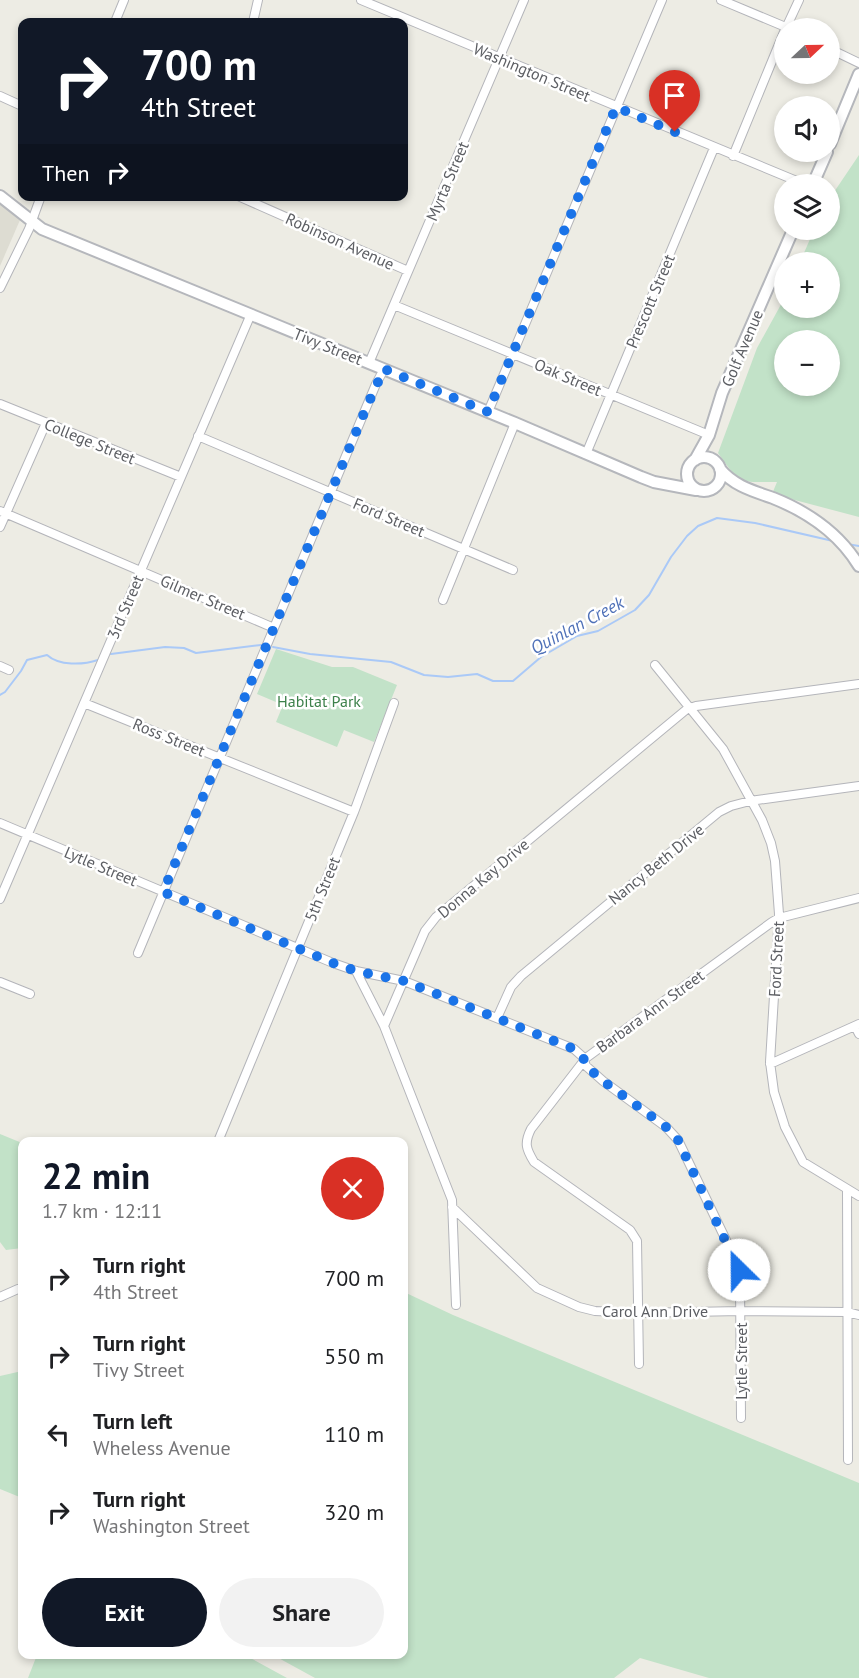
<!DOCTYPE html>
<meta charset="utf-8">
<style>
body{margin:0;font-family:"PT Sans",sans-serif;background:#f2f2f2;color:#202124;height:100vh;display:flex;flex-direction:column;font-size:22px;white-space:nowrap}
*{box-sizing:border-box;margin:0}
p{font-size:20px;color:#757577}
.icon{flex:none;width:33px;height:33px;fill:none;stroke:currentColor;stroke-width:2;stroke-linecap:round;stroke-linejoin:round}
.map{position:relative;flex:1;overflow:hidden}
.sheet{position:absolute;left:18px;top:1137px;width:390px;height:522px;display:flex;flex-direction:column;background:#fff;border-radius:12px;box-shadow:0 3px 9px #0003}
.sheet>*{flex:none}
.banner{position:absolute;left:18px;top:18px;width:390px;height:183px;border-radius:12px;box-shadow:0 3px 9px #0003;background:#111827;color:#fff;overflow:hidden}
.needle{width:39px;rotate:68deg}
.controls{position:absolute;left:774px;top:18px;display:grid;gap:12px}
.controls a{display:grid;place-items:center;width:66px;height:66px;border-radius:50%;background:#fff;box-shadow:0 3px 9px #0003;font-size:30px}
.pin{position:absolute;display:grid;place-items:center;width:51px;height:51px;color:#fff;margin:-62px -26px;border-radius:50% 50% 50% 0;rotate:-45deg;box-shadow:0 0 6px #0007}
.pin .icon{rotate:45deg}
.me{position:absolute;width:66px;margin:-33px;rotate:337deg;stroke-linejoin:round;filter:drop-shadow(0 0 4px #0008)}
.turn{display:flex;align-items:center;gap:21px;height:126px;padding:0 24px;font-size:27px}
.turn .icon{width:78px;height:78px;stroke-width:2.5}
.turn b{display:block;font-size:42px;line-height:51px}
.then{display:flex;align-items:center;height:57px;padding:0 24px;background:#0003;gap:12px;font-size:22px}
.round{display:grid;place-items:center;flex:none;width:63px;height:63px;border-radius:32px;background:#f2f2f2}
.overview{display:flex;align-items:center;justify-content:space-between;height:102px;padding:0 24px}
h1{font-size:36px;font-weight:800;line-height:45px;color:#111827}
.primary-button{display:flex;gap:12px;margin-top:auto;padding:12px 24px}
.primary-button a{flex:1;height:69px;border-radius:36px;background:#111827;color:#fff;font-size:24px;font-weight:800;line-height:69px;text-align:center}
.primary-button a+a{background:#f2f2f2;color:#202124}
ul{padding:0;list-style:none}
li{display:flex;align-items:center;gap:18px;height:78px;padding:0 24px}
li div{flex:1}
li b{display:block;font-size:22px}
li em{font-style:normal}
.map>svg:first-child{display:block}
.education{fill:#dddcd2}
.green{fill:#c2e2c8;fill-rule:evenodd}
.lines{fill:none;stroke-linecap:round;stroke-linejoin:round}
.stream{stroke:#aac9f7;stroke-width:2}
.street-casing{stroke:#b4b5ba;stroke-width:10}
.secondary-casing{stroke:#b5b7bc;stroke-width:14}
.street{stroke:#fff;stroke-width:8}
.secondary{stroke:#fff;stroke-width:10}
.route{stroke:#1a73e8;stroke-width:10;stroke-dasharray:0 18}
.labels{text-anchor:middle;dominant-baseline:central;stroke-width:5;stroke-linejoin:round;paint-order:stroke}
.street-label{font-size:16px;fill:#5c5e63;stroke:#fff}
.park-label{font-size:16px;fill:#3d814b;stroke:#fff}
.water-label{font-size:18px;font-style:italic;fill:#4f71b8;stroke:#fff}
</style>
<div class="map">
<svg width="859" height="1678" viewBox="0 0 859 1678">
<rect width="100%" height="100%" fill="#edece4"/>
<path class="education" d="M0,204L20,220L0,266Z"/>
<path class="green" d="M859,155V517L772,494L777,482C738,482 741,485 718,453L757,348L784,299V308H830V262H800L814,230H830V198ZM784,340H830V386H784Z
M276,649L332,667H353L397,685L374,742L344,730L337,747L276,722L283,705L257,694Z
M0,1134L22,1143V1248L6,1250L0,1242Z
M404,1292L453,1315L859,1483V1678H709L640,1658L614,1678H315L273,1655L404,1654Z
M22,1371V1498L0,1489V1376Z
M37,1655H245L287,1678H28Z"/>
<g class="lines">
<path class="stream" d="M847,544L859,546
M273,647L310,654L391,662L424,675L448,677L477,674L493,681H513L541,657L577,636L598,631L635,610L649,595L671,557L687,536L698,526L717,518L755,523L833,541
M111,654L165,647L184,648L196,653L261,645
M0,695L5,692L21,671L27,660L47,655C59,666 83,665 98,660"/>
<g class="street-casing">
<path id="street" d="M361,0L804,184
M721,0L788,28
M115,22L124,0
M253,22L258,0
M786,28L799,0
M830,49L859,63
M0,96L22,106
M733,156L784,32
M238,196L408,271
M0,288L29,229L41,196
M394,305L709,435
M369,363L524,0
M0,404L181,477
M488,412L662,0
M198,436L513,570
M586,454L714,148
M0,511L274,628
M0,527L46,423
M443,600L515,423
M655,665L723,749L762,820L771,843L775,861L779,914L770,1062L774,1092L785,1127L803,1162L859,1196
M0,666L9,670
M84,703L354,812
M0,823L333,963L356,971L404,981L574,1049L583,1057L586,1066L603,1081L666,1127L678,1140L736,1261L740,1280L741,1418
M0,899L251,314
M138,953L376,384L384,369
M356,971L384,1026
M0,982L30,994
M497,1018L511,987L521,976L719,812L731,806L750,801L859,786
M855,1026L859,1034
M770,1064L859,1024
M219,1139L354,812L394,703
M847,1189L848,1460
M452,1207L537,1288L579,1307L595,1311L637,1313L741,1311L847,1312L859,1315
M0,1297L18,1289
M456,1305L452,1200L384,1026L425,931L436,917L687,709L696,706L859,684
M639,1364L637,1241L630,1230L534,1162C526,1149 524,1143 531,1129L586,1058L772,922L779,918L859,898"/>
</g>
<g class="secondary-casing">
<path id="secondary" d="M830,144L859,74
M813,184L827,152
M0,196L42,229L515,423L641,477L654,482L696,490
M687 474a17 17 0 1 1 34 0a17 17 0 1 1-34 0Z
M695,460L709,435L722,393L793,230
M720,469C734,486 753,491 773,498C808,512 839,533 859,566"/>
</g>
<use href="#street" class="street"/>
<use href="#secondary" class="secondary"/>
</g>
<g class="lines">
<path class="route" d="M675,132L616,107L488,412L384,369L367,406L163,892L333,963L356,971L404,981L574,1049L583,1057L586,1066L603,1081L666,1127L678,1140L739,1270"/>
</g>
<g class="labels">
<g class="street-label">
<text transform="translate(532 72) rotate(23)">Washington Street</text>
<text transform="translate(447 181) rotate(-67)">Myrta Street</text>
<text transform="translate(340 241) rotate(24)">Robinson Avenue</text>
<text transform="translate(650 301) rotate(-67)">Prescott Street</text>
<text transform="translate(328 346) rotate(22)">Tivy Street</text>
<text transform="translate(742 348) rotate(-67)">Golf Avenue</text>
<text transform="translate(568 377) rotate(23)">Oak Street</text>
<text transform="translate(90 441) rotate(22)">College Street</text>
<text transform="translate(389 517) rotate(23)">Ford Street</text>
<text transform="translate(203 597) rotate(23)">Gilmer Street</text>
<text transform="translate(125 607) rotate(-67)">3rd Street</text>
<text transform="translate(169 737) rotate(22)">Ross Street</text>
<text transform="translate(656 864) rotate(-39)">Nancy Beth Drive</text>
<text transform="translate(101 866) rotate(23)">Lytle Street</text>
<text transform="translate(483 878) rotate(-40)">Donna Kay Drive</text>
<text transform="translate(322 889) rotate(-68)">5th Street</text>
<text transform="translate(776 959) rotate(-87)">Ford Street</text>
<text transform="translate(650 1011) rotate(-36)">Barbara Ann Street</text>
<text x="655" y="1311">Carol Ann Drive</text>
<text transform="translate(741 1361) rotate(-90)">Lytle Street</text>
</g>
<g class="park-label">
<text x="319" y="701">Habitat Park</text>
</g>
<g class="water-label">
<text transform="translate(577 625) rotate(-28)">Quinlan Creek</text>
</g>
</g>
</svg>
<div class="controls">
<a><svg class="needle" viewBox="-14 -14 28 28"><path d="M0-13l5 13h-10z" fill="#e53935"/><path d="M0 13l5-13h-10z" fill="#757577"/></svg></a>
<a><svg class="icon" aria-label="sound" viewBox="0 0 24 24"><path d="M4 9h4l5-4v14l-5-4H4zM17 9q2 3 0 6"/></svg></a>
<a><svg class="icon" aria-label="layers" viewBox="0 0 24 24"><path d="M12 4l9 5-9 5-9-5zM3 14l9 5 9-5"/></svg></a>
<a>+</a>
<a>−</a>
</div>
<div class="pin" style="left:675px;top:132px;background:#d93025"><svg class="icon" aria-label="arrive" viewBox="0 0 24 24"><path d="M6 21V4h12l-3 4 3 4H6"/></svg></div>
<svg class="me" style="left:739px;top:1270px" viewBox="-20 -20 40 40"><circle r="19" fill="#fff"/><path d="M0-13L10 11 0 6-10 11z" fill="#1a73e8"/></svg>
<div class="banner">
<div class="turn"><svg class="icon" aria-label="right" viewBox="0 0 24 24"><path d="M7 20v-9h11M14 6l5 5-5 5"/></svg><div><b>700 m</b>4th Street</div></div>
<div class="then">Then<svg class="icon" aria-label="right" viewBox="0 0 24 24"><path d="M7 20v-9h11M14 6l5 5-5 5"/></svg></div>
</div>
<section class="sheet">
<div class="overview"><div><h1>22 min</h1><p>1.7 km · 12:11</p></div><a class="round" style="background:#d93025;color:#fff"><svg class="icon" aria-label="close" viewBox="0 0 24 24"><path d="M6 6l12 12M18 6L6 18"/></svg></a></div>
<ul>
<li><svg class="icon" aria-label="right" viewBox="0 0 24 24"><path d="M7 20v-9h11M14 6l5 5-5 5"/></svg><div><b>Turn right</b><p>4th Street</p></div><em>700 m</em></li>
<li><svg class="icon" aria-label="right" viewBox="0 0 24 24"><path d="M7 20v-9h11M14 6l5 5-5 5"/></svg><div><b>Turn right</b><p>Tivy Street</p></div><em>550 m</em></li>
<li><svg class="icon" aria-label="left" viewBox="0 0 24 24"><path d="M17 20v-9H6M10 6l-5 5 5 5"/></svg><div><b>Turn left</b><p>Wheless Avenue</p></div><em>110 m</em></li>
<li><svg class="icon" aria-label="right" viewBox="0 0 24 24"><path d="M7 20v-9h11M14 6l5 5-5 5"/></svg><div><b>Turn right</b><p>Washington Street</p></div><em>320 m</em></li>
</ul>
<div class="primary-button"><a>Exit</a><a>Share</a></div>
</section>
</div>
